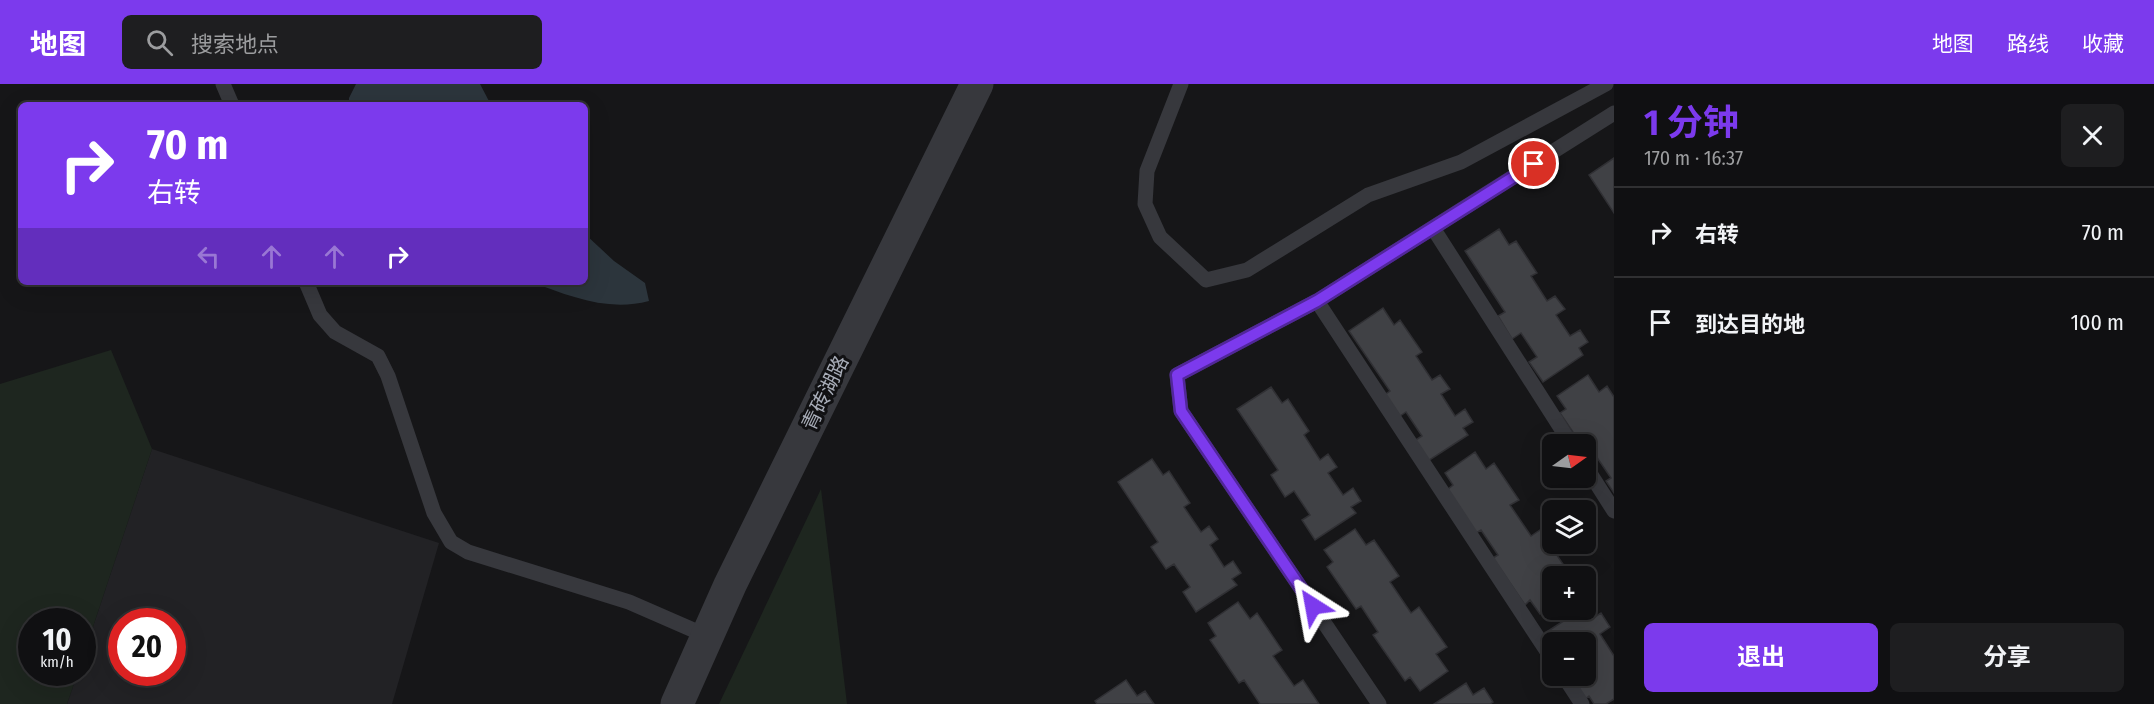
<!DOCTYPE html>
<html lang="zh">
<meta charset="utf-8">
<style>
body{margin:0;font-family:"Fira Sans Condensed","Noto Sans SC",sans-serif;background:#1e1e20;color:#f1f3f6;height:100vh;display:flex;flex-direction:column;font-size:22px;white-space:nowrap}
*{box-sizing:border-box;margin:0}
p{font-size:20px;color:#9c9d9f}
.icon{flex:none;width:33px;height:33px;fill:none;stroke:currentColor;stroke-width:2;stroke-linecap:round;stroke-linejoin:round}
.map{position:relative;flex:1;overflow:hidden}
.drawer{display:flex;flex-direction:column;background:#101012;width:540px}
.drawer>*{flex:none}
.banner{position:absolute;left:18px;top:18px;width:570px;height:183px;border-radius:9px;box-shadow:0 6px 24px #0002,0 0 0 2px #303032;background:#7c3aed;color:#fff;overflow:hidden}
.needle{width:39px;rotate:76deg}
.buttons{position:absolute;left:1542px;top:350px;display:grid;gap:12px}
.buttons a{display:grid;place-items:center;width:54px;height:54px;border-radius:9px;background:#101012;box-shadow:0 6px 24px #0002,0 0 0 2px #303032;font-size:30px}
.speed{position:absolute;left:18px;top:524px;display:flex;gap:12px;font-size:30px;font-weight:700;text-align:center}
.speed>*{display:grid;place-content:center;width:78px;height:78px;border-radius:50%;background:#101012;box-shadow:0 6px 24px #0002,0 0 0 2px #303032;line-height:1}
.speed small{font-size:15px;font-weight:400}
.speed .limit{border:9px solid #d22;background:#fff;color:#111}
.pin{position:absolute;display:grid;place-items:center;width:51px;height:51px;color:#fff;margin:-26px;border:3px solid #fff;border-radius:50%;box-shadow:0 2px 6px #0007}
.me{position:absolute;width:66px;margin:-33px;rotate:326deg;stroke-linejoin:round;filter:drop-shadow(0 0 4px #0008)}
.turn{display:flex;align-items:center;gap:21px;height:126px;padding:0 30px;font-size:27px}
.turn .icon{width:78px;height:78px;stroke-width:2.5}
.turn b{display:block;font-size:42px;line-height:51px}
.lanes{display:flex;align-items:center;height:57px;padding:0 30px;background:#0003;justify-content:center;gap:30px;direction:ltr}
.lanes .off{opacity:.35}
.round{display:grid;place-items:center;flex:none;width:63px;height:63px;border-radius:9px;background:#1e1e20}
.overview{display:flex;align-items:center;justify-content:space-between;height:102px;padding:0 30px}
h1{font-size:36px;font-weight:700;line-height:45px;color:#7c3aed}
.action{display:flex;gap:12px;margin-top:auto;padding:12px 30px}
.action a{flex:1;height:69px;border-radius:9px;background:#7c3aed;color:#fff;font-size:24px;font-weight:700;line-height:69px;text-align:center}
.action a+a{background:#1e1e20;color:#f1f3f6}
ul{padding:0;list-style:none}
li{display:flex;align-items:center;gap:18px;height:90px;padding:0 30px;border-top:2px solid #303032}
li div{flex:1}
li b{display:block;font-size:22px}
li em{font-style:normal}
header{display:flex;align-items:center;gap:36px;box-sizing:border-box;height:84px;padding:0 30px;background:#7c3aed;color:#fff}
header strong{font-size:28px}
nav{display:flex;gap:33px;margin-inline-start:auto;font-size:21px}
.search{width:420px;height:54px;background:#1e1e20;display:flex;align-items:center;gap:15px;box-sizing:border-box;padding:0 21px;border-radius:9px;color:#9c9d9f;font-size:22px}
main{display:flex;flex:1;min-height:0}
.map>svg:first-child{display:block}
.built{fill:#222225;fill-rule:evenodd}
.green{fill:#1e261f}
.water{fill:#2c353c}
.building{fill:#404145;stroke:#303034;stroke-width:1.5}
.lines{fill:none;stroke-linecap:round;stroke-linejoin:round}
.service{stroke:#37383d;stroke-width:15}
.tertiary{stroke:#37383d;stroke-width:33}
.route-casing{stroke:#51269a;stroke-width:15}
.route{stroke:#7c3aed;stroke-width:10}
.labels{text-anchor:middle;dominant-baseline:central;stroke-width:6;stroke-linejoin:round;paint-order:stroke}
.street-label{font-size:20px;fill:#a8adb8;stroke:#111113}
</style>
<header>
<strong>地图</strong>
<div class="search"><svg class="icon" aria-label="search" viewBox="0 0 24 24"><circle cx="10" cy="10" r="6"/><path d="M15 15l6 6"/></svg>搜索地点</div>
<nav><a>地图</a><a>路线</a><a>收藏</a></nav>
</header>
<main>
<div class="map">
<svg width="1614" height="620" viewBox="0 0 1614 620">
<rect width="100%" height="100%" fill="#161618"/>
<path class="built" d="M152,365L439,459L392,620H67L78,588H82L83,573ZM122,537H172V588H122Z"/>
<path class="green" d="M111,266L152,365L83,573L82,537H32V588H78L67,620H0V300Z
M821,405L847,620H719Z"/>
<path class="water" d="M356,0H480L491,21H349V14Z
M585,150L614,177L645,199L649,217C607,228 570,212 531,198H585Z"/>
<path class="building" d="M1614,74V129L1589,91Z
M1499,145L1509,161L1516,157L1537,189L1531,192L1547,217L1555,212L1565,225L1556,231L1570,252L1580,246L1588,258L1579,264L1583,271L1543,298L1529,278L1537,273L1521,249L1512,255L1498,232L1505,228L1465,167Z
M1383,224L1394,241L1400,236L1422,268L1416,272L1432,296L1440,291L1450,305L1441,310L1455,332L1465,325L1473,338L1463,344L1468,351L1428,377L1414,357L1422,352L1406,328L1397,334L1383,312L1390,307L1349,247Z
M1588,291L1599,308L1607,302L1614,313V409L1606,397L1611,394L1594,369L1589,372L1586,367V360H1581L1560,329L1566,325L1557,312Z
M1271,303L1282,319L1288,315L1309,347L1304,351L1320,376L1328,370L1337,383L1328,389L1343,411L1353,404L1361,417L1351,423L1356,429L1315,456L1302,436L1310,431L1294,407L1285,413L1271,391L1278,386L1237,325Z
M1475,368L1486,385L1494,379L1519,416L1510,421L1531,452L1540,446L1567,486L1558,492H1552V521L1540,530L1530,516L1525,521L1493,474L1498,471L1481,446L1476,449L1447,406L1453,401L1445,389Z
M1152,375L1163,391L1169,387L1190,419L1184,423L1201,448L1209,442L1218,455L1210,461L1224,483L1233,477L1241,489L1232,495L1237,501L1196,528L1183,508L1190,503L1174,480L1166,485L1151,463L1158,458L1118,398Z
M1355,445L1366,461L1374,456L1399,492L1390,498L1411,529L1419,523L1447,563L1436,570L1448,587L1420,607L1410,593L1405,597L1373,551L1378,548L1361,522L1356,525L1327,483L1333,478L1324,466Z
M1238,518L1250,535L1257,529L1282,566L1273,572L1294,602L1303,596L1319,620H1260L1244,596L1239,599L1210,556L1216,552L1208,539Z
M1582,525L1590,536L1601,529L1610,543L1600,550L1614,572V615L1606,620H1594L1589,612L1584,616L1568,591H1586V558H1555L1548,547Z
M1126,596L1137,612L1145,607L1154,620H1097L1095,617Z
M1466,599L1473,611L1484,604L1493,618L1490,620H1434Z"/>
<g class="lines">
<path class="service" d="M223,0L232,21
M1181,0L1147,87L1145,120L1160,153L1206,196L1247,186L1368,111L1461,78L1606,0
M1433,144L1571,360
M306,198L320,231L335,248L378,272L388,292L434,429L451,458L468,468L629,518L707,552
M1317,217L1552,575
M1586,383L1614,427
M1563,591L1582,620
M1379,620L1181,327L1177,291L1317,217L1614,29"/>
<path class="tertiary" d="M677,620L730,501L977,0"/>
</g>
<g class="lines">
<g class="route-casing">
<path id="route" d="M1313,522L1181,327L1177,291L1317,217L1534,80"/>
</g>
<use href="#route" class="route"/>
</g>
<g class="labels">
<g class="street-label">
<text transform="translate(825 309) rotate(-64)">青砖湖路</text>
</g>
</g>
</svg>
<div class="buttons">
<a><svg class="needle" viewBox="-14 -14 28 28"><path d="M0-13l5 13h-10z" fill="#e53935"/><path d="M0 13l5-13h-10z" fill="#9c9d9f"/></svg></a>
<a><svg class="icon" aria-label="layers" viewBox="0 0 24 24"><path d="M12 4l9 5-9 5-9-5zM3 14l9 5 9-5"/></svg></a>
<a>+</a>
<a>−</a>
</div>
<div class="speed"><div>10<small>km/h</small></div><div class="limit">20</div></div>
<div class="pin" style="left:1534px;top:80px;background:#d93025"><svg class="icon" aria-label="arrive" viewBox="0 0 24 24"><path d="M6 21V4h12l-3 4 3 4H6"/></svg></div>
<svg class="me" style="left:1313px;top:522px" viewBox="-20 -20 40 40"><path d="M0-17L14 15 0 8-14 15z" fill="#7c3aed" stroke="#fff" stroke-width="4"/></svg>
<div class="banner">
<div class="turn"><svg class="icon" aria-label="right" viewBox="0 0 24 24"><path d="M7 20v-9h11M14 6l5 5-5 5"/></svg><div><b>70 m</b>右转</div></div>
<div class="lanes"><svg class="icon off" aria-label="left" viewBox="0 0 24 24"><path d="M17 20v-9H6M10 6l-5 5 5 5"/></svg><svg class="icon off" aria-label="ahead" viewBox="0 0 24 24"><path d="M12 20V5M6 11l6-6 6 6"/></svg><svg class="icon off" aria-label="ahead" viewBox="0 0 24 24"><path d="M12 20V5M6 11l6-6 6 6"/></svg><svg class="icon" aria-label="right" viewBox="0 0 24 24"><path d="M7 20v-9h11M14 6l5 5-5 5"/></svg></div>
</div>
</div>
<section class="drawer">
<div class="overview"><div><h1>1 分钟</h1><p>170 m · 16:37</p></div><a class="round"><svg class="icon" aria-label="close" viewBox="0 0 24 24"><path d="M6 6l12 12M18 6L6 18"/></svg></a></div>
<ul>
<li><svg class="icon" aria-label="right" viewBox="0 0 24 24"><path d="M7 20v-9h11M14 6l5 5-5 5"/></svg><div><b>右转</b></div><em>70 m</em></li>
<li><svg class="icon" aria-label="arrive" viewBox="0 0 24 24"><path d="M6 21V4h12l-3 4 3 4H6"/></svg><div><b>到达目的地</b></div><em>100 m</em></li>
</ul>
<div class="action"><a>退出</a><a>分享</a></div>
</section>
</main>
